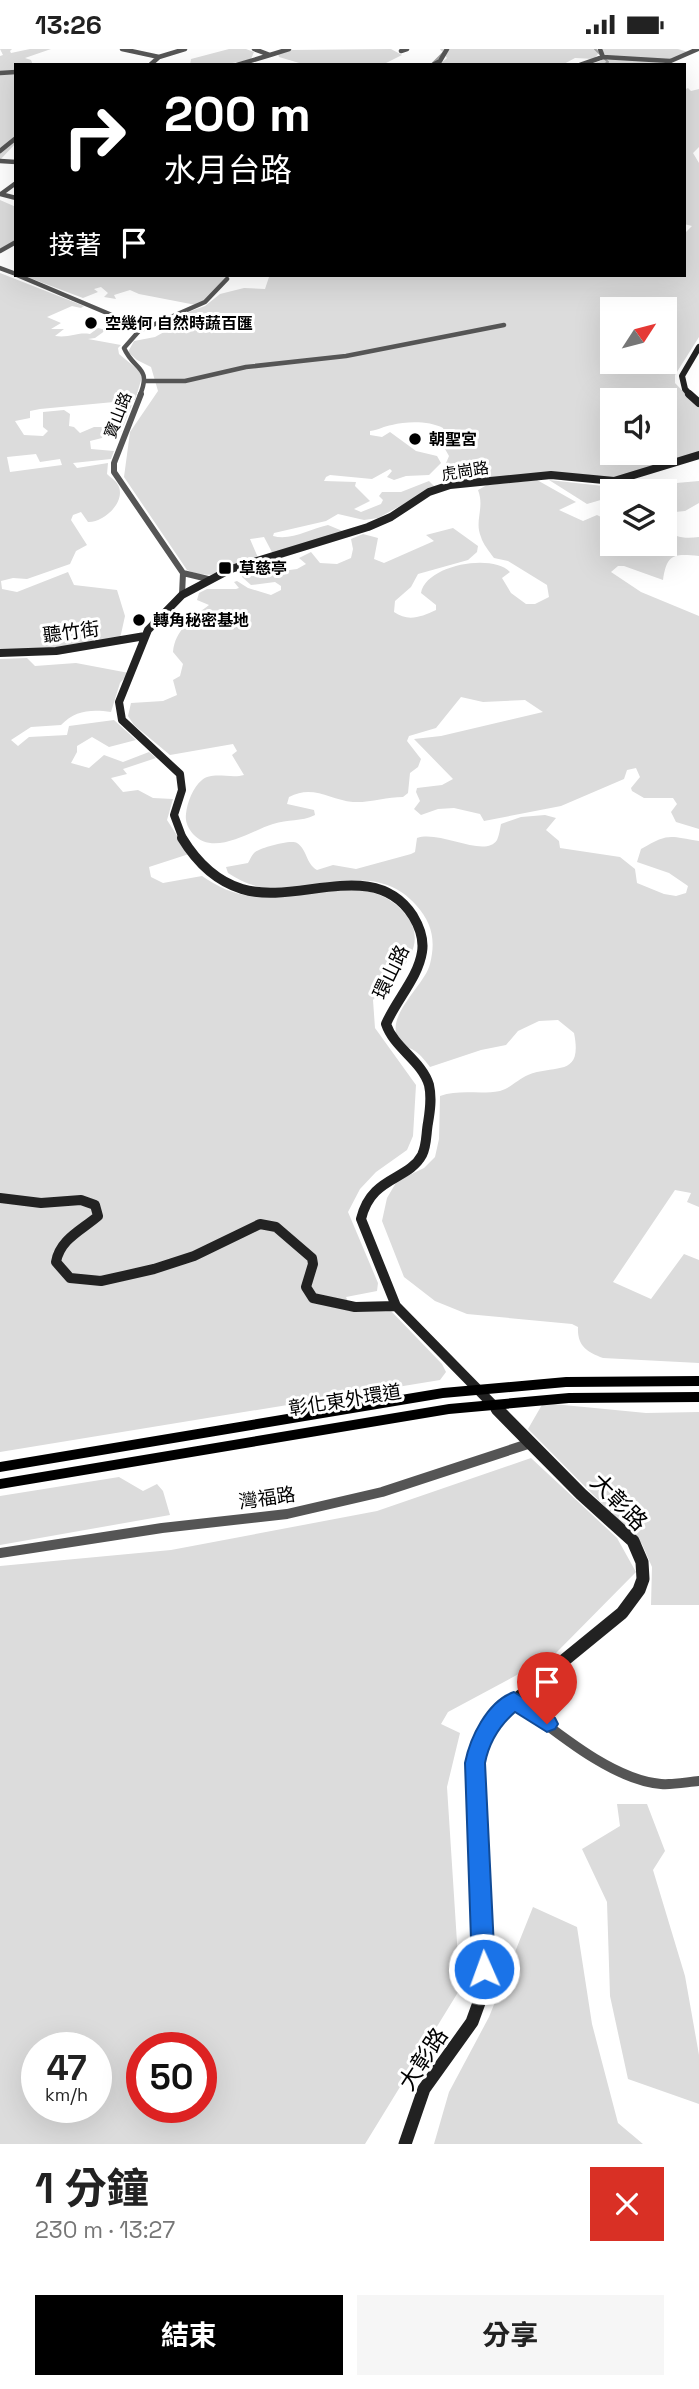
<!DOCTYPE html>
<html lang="zh-TW">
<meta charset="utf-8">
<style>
body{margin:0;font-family:"Space Grotesk","Noto Sans TC",sans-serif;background:#f6f6f6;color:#222;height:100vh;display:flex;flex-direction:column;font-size:26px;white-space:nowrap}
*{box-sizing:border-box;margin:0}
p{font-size:23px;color:#767676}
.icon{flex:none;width:38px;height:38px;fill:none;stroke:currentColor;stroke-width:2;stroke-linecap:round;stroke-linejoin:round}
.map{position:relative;height:2095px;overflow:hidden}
.panel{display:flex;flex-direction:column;background:#fff;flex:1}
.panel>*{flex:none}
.top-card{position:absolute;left:14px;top:14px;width:672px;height:214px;border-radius:0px;box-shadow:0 7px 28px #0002;background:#000;color:#fff;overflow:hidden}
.needle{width:46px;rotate:54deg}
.controls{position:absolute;left:600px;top:248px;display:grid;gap:14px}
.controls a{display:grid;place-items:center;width:77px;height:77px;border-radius:0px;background:#fff;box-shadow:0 7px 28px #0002;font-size:35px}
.speed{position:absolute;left:21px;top:1983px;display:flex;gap:14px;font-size:35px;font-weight:700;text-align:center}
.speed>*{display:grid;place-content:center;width:91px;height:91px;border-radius:50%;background:#fff;box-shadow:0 7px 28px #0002;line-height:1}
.speed small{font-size:18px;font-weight:400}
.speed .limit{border:10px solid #d22;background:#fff;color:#111}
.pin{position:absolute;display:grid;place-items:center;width:60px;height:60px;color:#fff;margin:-72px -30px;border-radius:50% 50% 50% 0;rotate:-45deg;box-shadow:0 0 7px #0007}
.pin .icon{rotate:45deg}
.me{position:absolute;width:77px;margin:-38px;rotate:358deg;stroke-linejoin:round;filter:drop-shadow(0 0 5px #0008)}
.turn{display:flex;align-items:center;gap:24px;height:147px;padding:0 35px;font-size:32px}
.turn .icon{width:91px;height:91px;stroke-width:2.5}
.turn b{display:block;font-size:49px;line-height:60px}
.then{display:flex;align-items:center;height:66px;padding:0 35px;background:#0003;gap:14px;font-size:26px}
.round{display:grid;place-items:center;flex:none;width:74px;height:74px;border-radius:0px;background:#f6f6f6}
.summary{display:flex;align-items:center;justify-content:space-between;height:119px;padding:0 35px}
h1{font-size:42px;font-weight:700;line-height:52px}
.primary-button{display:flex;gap:14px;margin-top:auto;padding:14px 35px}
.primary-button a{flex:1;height:80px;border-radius:0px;background:#000;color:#fff;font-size:28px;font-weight:700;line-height:80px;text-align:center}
.primary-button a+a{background:#f6f6f6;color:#222}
.status{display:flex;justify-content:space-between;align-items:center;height:49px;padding:0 35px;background:#fff;direction:ltr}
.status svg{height:19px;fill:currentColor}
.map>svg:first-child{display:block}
.green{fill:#dcdcdc;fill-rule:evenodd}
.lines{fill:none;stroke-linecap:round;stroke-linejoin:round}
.stream{stroke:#a3a3a3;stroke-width:2}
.street-far2{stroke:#555;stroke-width:4.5}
.street-far1{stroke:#555;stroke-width:6}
.street{stroke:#555;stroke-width:10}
.secondary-far3{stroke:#222;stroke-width:6}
.secondary-far2{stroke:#222;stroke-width:8}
.secondary-far1{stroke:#222;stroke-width:10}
.secondary{stroke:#222;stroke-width:13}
.primary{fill:#000;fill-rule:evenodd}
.route{fill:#1a73e8;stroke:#114b97;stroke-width:2}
.poi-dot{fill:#000;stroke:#fff;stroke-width:2.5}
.labels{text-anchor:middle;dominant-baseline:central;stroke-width:6;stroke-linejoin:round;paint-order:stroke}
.far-poi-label{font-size:16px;font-weight:bold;fill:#000;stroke:#fff;text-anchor:start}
.far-street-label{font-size:16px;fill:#000;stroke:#fff}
.street-label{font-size:19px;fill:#000;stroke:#fff}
.near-street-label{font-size:23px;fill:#000;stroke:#fff}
</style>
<div class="status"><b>13:26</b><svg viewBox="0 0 49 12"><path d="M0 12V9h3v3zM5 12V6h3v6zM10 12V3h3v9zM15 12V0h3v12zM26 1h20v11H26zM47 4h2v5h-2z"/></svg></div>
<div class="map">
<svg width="699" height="2095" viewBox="0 0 699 2095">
<rect width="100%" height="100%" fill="#fff"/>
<path class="green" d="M0,0H12L10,2L11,4L30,0H51L25,9L31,11L33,16H16V94L0,111V7L3,6Z
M229,0H246L254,3L251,10C231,16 211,16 190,16L191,10Z
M391,0L402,6L382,16H306L279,8L278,5L292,1Z
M440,0H596L598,5L594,10L575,9L562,16H439L447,9Z
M603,0H678L691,4L654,16H587L601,12Z
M688,39L691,42L699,40V98L693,104L699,114V288L675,326V334L699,359V405L621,431L580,425L452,433L441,426L449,407L445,400L447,392L443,379C430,372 407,372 392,376C384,377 379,381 370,382V386L382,388L390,383L416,402L437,407L441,414L429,426L406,427L394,431L387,428L392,422L390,420L372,430L330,426L326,428L324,432L356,433L355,437L370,452L354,460L361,463L381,455L383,451L379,447L382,443H401L429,432L435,438L378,469L364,471L338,465L326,472L274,484L273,487C291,492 310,480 328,476L345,483L274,507L264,488L250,490L259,511C234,520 212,533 187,521L124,428L130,383L158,342L151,318L137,311L128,303L134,292L155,288L182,273L181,270L171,269L205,257L220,245L244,239L265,240L269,228L273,226H684V185L692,177L684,175V41ZM612,261H665V313H612ZM612,352H665V404H612Z
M0,151L16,158V191L0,200Z
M0,224L84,257L81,259L72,257L47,268L61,274L51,280H64L55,287C71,289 76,283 90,285L98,279L106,281L95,289L88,290L121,296L118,299L119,305L143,325L135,351L40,360L30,362V369L15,372L24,386L43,387L48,382L43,378V363L64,361L70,365L69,377L74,378L80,384L94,378H108L118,355L133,353L121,383L104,382L102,389L90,392L91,400L114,402L111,410L73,414L77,419L108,414L107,425C111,429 117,432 119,438C125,455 102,474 88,473L81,463L73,466L71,471L87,496L76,502L70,515L27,530L13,529L1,532L2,540L17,543L68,523L74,536L117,541L125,567L119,594L57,606L0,602ZM36,405L40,413L60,410L62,416L10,423L7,408Z
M22,226H228L209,250L196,256L139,245L130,241L114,246L116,250L104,248L108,244L101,238L94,240L98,243L83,249Z
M537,431L576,453L559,461L583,472L597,466L605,470L612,467V495H665V479C675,489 685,490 699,488V507C674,505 667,504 663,531L624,517H618L611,523L641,543L699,567V780L676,773L671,763L677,755L673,749H644L632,742L631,739L640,728L636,719L627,721L624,730L561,757L484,772L480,765L454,759L438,760L421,766L414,760L420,752L416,743L417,739L442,736L453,730L414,690L441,687L543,663L525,651L483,653L461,648L436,679L409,687L407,692L421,710L418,718L410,724L408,744L403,748C387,748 369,754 353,753C330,751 313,735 289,748L287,755L314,761L315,766C301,773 288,770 273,775C250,782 214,808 193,785C188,779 185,773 186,765C187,754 193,738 202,731C212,722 231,730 244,726L232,706L237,702L233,695L170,706L134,676L128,667L131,654L163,652L177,646L173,631L180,627L183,615L173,603C175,581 192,569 209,556L197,551L199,544L207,540H236L239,539L234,533L237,532L248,539L271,546L281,541V537L275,533L251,536L242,528L243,523L265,516L276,517L282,522L297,520L306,515L299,509L311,503L320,514L337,515L351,509L353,500L351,490L363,485L378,489L374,510L384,514L434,492L426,486L453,479L478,497L477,503L468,511L418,525L411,538L395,552L394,563C408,573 421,568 436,561V556L421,544C426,516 492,504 510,523L502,529L511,544L526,555H535L549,548L547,536L508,512L494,509C489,502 483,495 481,488C474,472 485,459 478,441L487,436Z
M549,431L612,438L643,432L665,435L699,432V454L685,462L665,464V443H612V464L604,450L587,455Z
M27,609L35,617L76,614L129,624L120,634L111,663C92,660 75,661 61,676L31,678L11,691L18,697L29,688L67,686L69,677L114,671L136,691L109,698L92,688L77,697V703L71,714L89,719L104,706L123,713L149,703L156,709L123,720L127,725L111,729L123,743L138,741L153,749L173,750L167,771L189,805L149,818L151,828L163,834L202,827C217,837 234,846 252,847C301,849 370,820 406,866C432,899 394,928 373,951L375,979L416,1036L413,1087L407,1101L376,1123L360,1140L348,1163L378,1234L377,1242L346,1248L351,1258L391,1262L442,1315L446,1323L440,1331L0,1403V610Z
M545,766L556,769L546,781L559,792L560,799L620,808L635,820L637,834L664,845L676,847L686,844L688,837L669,824L637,813L641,800C669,784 668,787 699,792V1158L687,1153L691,1144L675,1141L613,1233L651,1250L684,1205L699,1211V1314L603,1309C587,1303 577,1297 578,1278L572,1275L467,1265L435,1252L404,1228L382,1172L387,1149L397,1132L424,1119L435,1108L439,1090L440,1047C460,1040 480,1046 500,1042C511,1039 518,1030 528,1026C556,1015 583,1029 574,984L558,971L539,972L518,982L506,996L481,1001L430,1018C426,1013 421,1006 415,1002C411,999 405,998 402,994C379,971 425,937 430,915C436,891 432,874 416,856C375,810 319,844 268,839C254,838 240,832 228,824L226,818L248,814C250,811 251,807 254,804C259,799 291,790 297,794C307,800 306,815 317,821L333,816L356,820L411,805L415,803L417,789C441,781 485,810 497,791C499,787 500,780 501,775L521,768Z
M543,1354L646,1364L699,1363V1556H651L652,1518L642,1495L528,1380Z
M531,1409L617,1489L636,1523L554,1606L448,1663L441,1675L460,1684L447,1738L460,1940L365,2095H0V1517L171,1501L377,1462ZM37,1998H96V2058H37ZM142,1998H201V2058H142Z
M119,1428L143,1442L157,1435L163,1442L170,1466L0,1496V1447Z
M617,1755H647L665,1802L653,1821L685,1927L699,2006V2055L628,2030L610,1947L607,1853L582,1800L620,1777Z
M533,1858L577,1878L592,1975L618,2074L643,2095H434L449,2043L489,1968Z"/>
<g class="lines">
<path class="stream" d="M595,0L608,13L603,16
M431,16L443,4"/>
<path class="street-far2" d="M122,0L159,8
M254,0L270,6L289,0
M600,0L603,8L670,12
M401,2L407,0
M666,14L698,0
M150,16L159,8L185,0
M237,16L270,6
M433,16L440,12L447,0
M580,16L603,8
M0,24L16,23
M0,102L16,89
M0,112L16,113
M0,145L16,149
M1,145L16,134
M0,202L16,193
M0,219L16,225
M17,226L126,272L139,282L124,299C134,322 152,317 140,346
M139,282L205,253L227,230
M146,332H185L246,318L346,307L504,276"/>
<path class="street-far1" d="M141,345L114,414V423L183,524L182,546
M183,524L208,530"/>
<path class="street" d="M0,1504L162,1479L287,1465L382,1443L531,1394
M514,1651C553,1680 611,1731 661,1735C673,1736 687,1733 699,1732"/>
<path class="secondary-far3" d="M690,346L685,340L682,327L699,298"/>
<path class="secondary-far2" d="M689,345L699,354
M0,604L56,602L145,587
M183,790L174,766L182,741L180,725L122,671L119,653L148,581L182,546L231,520L368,478L391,468L429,443L450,436L551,426L614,432L699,406"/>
<path class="secondary-far1" d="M182,789C196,812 216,832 242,840C297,857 375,807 413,867C419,877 424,891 422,903C418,929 396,951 386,975C394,999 422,1012 429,1036C432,1049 430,1062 428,1074C426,1084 427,1096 422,1106C408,1132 371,1127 361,1170L396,1257L499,1362
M0,1149L41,1154L81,1151L95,1156L98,1167C82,1181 60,1190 56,1213L70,1229L101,1232L154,1220L194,1207L260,1175L276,1178L312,1209L313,1215L306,1238L313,1249L355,1258L396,1257"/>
<path class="secondary" d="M405,2095L424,2040L472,1973L480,1951L483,1920L475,1714L485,1683L497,1666L622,1564L639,1541L643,1530L642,1513L633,1492L581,1445L497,1360"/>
<path class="primary" d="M699,1327V1337L566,1338L443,1349L0,1423V1413L443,1339L566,1328Z
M699,1343V1353L569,1354L449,1365L0,1440V1430L449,1355L569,1344Z"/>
</g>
<path class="route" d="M514,1643L555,1669L558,1675L555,1680L547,1683L515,1663C499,1677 489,1694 485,1714L495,1920L491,1927L484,1930L476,1927L472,1920L465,1714C470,1689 487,1652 514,1643Z"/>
<g class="poi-dot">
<circle cx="91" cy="274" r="7"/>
<circle cx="415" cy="390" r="7"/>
<rect x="218" y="512" width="14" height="14" rx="3.5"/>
<circle cx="139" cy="571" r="7"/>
</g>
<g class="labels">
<g class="far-poi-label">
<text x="105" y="274">空幾何 自然時蔬百匯</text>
<text x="429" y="390">朝聖宮</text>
<text x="239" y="519">草慈亭</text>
<text x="153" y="571">轉角秘密基地</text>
</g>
<g class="far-street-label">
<text transform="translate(118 366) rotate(-69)">寶山路</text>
<text transform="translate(465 422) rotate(-9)">虎崗路</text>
</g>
<g class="street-label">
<text transform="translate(71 583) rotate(-7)">聽竹街</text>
<text transform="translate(391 923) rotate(-64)">環山路</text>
<text transform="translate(345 1351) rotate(-9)">彰化東外環道</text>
<text transform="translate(267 1449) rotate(-8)">灣福路</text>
</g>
<g class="near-street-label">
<text transform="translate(619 1453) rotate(45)">大彰路</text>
<text transform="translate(423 2010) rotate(-57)">大彰路</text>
</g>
</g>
</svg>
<div class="controls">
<a><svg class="needle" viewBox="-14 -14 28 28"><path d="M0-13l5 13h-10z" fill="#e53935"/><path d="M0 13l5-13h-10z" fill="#767676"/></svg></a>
<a><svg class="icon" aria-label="sound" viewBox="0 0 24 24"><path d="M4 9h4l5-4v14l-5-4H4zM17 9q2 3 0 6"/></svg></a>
<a><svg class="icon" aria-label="layers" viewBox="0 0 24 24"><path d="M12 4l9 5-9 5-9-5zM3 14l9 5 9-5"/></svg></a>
</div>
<div class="speed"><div>47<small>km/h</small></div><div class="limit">50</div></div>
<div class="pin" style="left:547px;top:1675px;background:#d93025"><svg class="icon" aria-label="arrive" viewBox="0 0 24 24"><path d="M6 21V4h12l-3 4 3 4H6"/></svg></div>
<svg class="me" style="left:484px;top:1920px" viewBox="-20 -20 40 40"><circle r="17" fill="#1a73e8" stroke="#fff" stroke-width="3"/><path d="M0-11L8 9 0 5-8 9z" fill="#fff"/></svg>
<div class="top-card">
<div class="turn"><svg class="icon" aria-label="right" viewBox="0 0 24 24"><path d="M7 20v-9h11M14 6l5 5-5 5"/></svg><div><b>200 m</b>水月台路</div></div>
<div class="then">接著<svg class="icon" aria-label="arrive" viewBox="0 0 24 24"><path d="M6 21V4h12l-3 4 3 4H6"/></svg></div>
</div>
</div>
<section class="panel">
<div class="summary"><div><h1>1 分鐘</h1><p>230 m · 13:27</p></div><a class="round" style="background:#d93025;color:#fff"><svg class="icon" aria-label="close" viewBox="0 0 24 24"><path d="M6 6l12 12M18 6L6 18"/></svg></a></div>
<div class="primary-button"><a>結束</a><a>分享</a></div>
</section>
